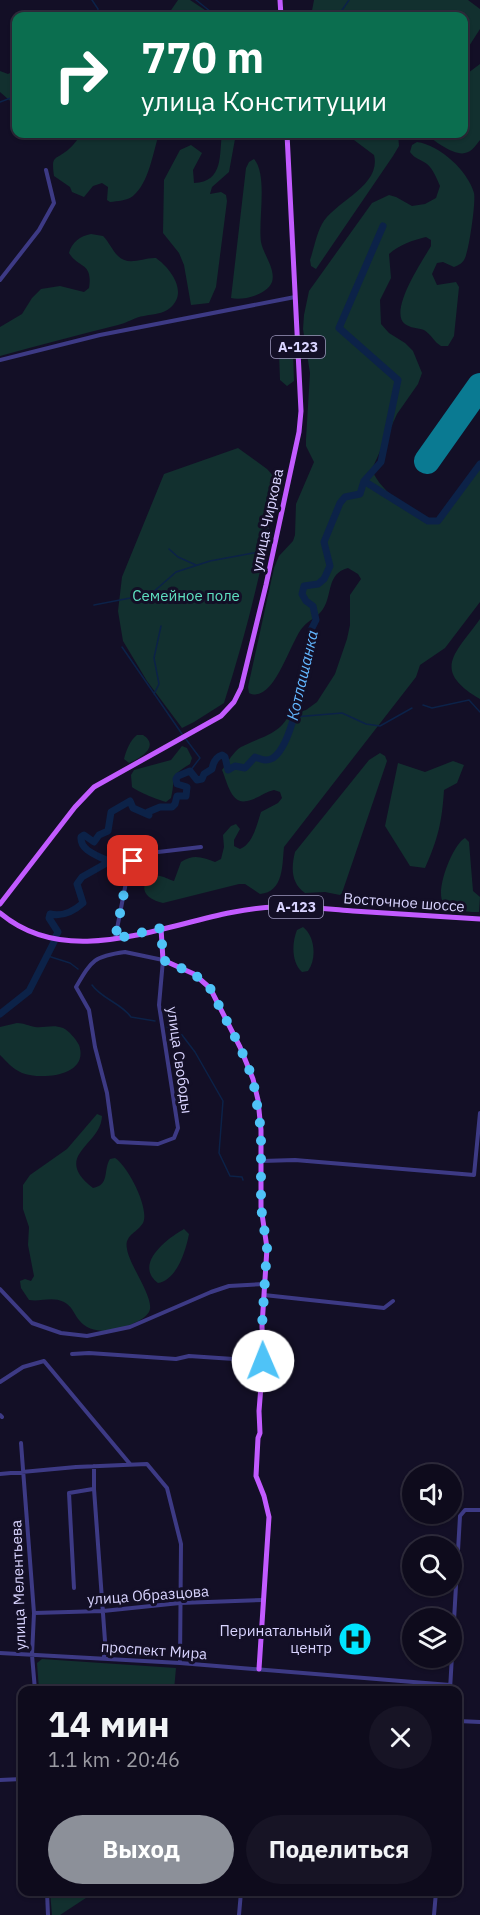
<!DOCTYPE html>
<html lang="ru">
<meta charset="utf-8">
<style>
body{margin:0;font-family:"IBM Plex Sans",sans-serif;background:#171425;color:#f1f3f6;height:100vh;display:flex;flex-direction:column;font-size:22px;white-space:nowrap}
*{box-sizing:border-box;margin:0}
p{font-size:20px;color:#9b9ba3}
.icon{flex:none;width:33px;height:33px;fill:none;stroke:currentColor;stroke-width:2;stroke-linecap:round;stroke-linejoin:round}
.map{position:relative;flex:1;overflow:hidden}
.sheet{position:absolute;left:18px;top:1686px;width:444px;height:210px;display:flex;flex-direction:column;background:#0e0b1c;border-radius:12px;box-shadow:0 2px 4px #0004,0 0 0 2px #2e2b3b}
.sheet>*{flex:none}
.guide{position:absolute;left:12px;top:12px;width:456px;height:126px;border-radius:12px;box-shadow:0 2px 4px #0004,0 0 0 2px #2e2b3b;background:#0b6e4f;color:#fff;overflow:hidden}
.fabs{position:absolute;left:402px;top:1464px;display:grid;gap:12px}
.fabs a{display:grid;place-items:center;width:60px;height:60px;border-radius:50%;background:#0e0b1c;box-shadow:0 2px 4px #0004,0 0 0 2px #2e2b3b;font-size:30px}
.pin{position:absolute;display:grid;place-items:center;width:51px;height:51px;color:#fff;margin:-26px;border-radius:12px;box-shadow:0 3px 9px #0006}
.me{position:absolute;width:66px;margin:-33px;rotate:359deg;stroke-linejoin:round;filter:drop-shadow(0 0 4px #0008)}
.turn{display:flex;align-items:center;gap:21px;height:126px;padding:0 30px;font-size:27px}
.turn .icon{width:78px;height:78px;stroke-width:2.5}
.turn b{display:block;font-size:42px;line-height:51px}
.round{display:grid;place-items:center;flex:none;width:63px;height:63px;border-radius:32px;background:#171425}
.overview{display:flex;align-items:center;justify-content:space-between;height:102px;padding:0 30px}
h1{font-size:36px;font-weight:700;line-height:45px}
.primary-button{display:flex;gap:12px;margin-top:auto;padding:12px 30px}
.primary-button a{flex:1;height:69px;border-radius:36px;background:#8c9099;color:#fff;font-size:24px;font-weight:700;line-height:69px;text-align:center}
.primary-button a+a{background:#171425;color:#f1f3f6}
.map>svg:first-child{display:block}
.green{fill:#12302f}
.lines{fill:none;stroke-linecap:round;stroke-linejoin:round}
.stream{stroke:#0c2248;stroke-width:1.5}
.river{stroke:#0c2248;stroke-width:7}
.runway{stroke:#0a7a92;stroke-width:26}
.minor{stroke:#3d3a85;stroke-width:4}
.major{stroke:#c25bff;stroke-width:5}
.route{stroke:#4fc3f7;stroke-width:10;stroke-dasharray:0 18}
.labels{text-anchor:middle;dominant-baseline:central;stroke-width:6;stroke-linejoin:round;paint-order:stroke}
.shield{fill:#130f26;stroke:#9e99be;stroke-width:1.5}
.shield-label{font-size:14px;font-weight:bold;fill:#d9d4ff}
.street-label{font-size:15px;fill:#d9d4ff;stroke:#130f26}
.park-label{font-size:15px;fill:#5fe0c0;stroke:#130f26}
.poi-label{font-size:15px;fill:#d9d4ff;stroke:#130f26;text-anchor:end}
.water-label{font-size:16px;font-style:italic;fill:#62b6ff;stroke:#130f26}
</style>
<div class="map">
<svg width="480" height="1915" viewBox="0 0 480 1915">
<rect width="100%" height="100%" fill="#130f26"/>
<path class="green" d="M178,0H190L214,16H167Z
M314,0H468L480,9V29L464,54V16H395L387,12H380L371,16H311Z
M480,64V140C476,145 472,152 465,153C455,156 433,141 427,134H464V76Z
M16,70V106L0,92V71L8,74Z
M82,134H159C153,152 149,183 133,196C126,201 118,201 110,202L107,200L108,187L102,183L93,186L84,197L72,192L70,187L54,176C51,154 55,161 69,149C74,145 78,138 82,134Z
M222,134H233L235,139L229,172L212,187L210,194L221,192L226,195L227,201L216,287L209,303L191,305L184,265L179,253L163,233L164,180L180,150L191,145L202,153L193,170L194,183C224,182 219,154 222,134Z
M346,134H398L399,146L393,156L316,269L311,266L310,260C314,249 316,235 322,224C334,202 382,186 374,155Z
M417,142C440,145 468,171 474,193C476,202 469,250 465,258C463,263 459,265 454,267L443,262L437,263L432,274L437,285L456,282L459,287L454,336L448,346H441C434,342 431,334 424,330C418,328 410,328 405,324C388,311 423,260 431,246V240L426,237C413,240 399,245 389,254L391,278L380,300L381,324L389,333L405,343L413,351L422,373L418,384L397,414L372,469C378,490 412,512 432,521L443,517L480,461V602L445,648L420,665L416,677L284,847C282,865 284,892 260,894L245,884H239L163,903C158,902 153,900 149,897C138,888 148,874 160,876C165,877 170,880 174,881L181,862C193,854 202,857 215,862L221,859L224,847L223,835L231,826L236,824L240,829L234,840V846L240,849C253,844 257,824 261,812L278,803L282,798L280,792L274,790C265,792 257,799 247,801C231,805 227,781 222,770C227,763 234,751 241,747C260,737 279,735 289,715L306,710L317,702L335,674L347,639L350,625V595L361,579L358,574L348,568C326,574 333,594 323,609C318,617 309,620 303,627C290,641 274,705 249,693L248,687L274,568L279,556L293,541L295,535L296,504L314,462L306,446V439L310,373L303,329L304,315L309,291L372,203L389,195L396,197L412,206L425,204L436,198L440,186C437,179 433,169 427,164C420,159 415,159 410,152L412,145Z
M254,159C268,175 258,220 261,242C263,254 276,269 272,282C267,295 242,301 231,298L246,168L249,162Z
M91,234L103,236C109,242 112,250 118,256C129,267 143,257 156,258C170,268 189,292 170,308C163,314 153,314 144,316C135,317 127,323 118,325C78,335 39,345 0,356V327L22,314L32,298L41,289L60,286L84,292L89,288C93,262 79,269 69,253C72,242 80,236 91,234Z
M284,348H289L293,352L294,381L287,386L280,380L279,353Z
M238,448L267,469L277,480C266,555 247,631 224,703L194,722L182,728L147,681L123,641L118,611L122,577L164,474Z
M480,619V699C431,670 455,654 480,619Z
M137,735H143C160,746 141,758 129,763L124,759C126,751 130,740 137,735Z
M182,746L187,748L192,758L190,764C166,779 177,775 171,798L166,802C159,800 138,792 132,787L131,775L134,770L171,760Z
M380,753L385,756L387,761L342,893L340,895L325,892L305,893C291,883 291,868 295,852L369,760Z
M453,761L464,765L457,783L444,790C442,822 438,839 425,868L410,866L385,826L398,763L425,772Z
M465,838L469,842L473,891L480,897L479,912C468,912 450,912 443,902C435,890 453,844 465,838Z
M303,927C315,936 317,959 308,971L302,972C291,962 292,942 297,930Z
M17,1023C24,1023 29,1026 35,1027C45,1028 53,1024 63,1028C69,1031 76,1039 79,1045C90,1077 40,1080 22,1073C13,1069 7,1062 0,1055V1027Z
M97,1114L102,1116C101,1146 51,1155 93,1188C110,1185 103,1170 110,1159L115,1158C128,1166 150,1209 143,1223C137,1233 124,1235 127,1249C129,1265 156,1300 149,1312C146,1317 139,1321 134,1323C119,1332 91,1336 79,1320C74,1314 72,1306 64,1302C52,1296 41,1302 29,1300L21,1288L20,1281L25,1279L31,1281L34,1276L28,1245L29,1227L23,1209V1185L30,1175L67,1149Z
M184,1229L189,1234C186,1250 177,1280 158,1283C133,1264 168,1238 184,1229Z
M42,1659L176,1668L174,1690H39L37,1663Z
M50,1892H95L60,1915H52Z"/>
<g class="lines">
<path class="stream" d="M92,0L98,9L97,16
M196,0L216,16
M338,16L349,0
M0,102L16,96
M169,549L178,557L196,565
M94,605L151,594L176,572L210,561L259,552
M122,647L182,734
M154,694L159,684L154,658L161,626
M423,705L432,708L469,700L480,712
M294,717L342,713L366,724L380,726L412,708
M185,738L200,758L190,771
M48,956L70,963L78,969
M92,985C102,999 121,1003 131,1017L155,1021
M167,1027L182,1035L195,1052L223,1101L219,1153L230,1176L242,1177L243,1180"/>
<path class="river" d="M364,481L428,521H438L480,464
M56,936L58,932L49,918L50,914C62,917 74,911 83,903L77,884L82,877L105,864L106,860C96,855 80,850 81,837L84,835L94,842L99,835L108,831L111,812L130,801L133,808L149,815L148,812L160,807H172L175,804L177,796H186L187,787L177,784L176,779L178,776L190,771L197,780L202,779L204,774L212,769C213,763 216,757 222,755L225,757L228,770L235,766L245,768L255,757C261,759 266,762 273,758C296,743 305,658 311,630L316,620L313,606L306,601L302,594L304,586L318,584L324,579L330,566L324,542L340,503L345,497L360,494L364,481L381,462L398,380L339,328L383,226
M0,1014L29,991L54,942"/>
<path class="runway" d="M427,461L480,386"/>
<path class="minor" d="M0,280L39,230L54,203L46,170
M0,360L100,335L295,297
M115,939L128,872L133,861L141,854L201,847
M125,952L163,960L159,1005L178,1128L174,1138L158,1144L118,1142L113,1137L107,1093L95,1047L89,1010L76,987C92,960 94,956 125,952Z
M262,1161L295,1160L474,1175L480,1113
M0,1289L32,1323L61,1333L87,1336L130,1327L211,1292L229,1286L264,1284
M264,1295L384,1308L393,1301
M72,1354L89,1353L176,1359L189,1356L263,1361
M0,1382L23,1367L44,1361L130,1464
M0,1415L2,1417
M21,1443L34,1613L32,1655L35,1690
M94,1466V1489L105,1641L104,1659
M0,1474L76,1467L147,1464L167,1488L181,1544L180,1663
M74,1588L69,1493L93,1489
M34,1613L103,1611L180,1603L263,1600
M0,1653L180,1663L450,1685
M450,1690L460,1516L465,1510H480
M458,1721L480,1722
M0,1780L22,1779
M47,1892L48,1915
M239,1915L241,1892
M434,1915L436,1892"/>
<path class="major" d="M280,0L281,16
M0,904L75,807L94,787L221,716L234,702L241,688L266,585L299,432L301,411L287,134
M0,913C78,979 188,909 276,907C302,906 328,909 353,911C395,914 438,916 480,919
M161,928L163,960L194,974L210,988L240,1047L253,1079L258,1100L261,1130V1207L267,1248L262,1326L263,1361L259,1411L260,1433L258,1438L256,1476L264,1496L269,1517L259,1669"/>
</g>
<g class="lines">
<path class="route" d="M133,861L128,872L115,939L161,928L163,960L194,974L210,988L240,1047L253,1079L261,1130V1207L267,1248L262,1326L263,1361"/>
</g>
<defs>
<g id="hospital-disc" transform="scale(1.725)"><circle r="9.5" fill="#00e5ff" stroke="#130f26"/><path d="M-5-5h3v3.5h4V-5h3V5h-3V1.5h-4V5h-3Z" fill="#111"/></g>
</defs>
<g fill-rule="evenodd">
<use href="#hospital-disc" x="355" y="1639"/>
</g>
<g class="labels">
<g class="shield">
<rect x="271" y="336" width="54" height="22" rx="4.5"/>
<rect x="269" y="896" width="54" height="22" rx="4.5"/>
</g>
<g class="shield-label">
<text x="298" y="347">А-123</text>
<text x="296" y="907">А-123</text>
</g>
<g class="street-label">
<text transform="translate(267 520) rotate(-78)">улица Чиркова</text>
<text transform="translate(404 902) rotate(4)">Восточное шоссе</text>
<text transform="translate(180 1060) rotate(82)">улица Свободы</text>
<text transform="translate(18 1585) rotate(-92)">улица Мелентьева</text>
<text transform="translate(148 1595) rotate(-4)">улица Образцова</text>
<text transform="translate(154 1650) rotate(4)">проспект Мира</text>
</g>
<g class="park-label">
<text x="186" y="595">Семейное поле</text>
</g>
<g class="poi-label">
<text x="332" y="1630">Перинатальный<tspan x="332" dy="17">центр</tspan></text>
</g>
<g class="water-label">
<text transform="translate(302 675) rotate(-77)">Котлашанка</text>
</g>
</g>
</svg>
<div class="fabs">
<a><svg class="icon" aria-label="sound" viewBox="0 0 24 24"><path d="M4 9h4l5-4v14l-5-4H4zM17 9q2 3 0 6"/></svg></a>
<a><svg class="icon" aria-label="search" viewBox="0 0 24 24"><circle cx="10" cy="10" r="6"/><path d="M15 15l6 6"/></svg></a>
<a><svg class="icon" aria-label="layers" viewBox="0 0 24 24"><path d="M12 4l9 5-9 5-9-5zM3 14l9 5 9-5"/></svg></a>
</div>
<div class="pin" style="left:133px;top:861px;background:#d93025"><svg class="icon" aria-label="arrive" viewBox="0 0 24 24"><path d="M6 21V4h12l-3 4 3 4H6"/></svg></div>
<svg class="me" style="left:263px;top:1361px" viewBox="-20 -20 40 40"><circle r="19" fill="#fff"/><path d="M0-13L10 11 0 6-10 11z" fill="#4fc3f7"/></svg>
<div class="guide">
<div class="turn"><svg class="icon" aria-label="right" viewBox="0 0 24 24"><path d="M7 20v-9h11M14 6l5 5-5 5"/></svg><div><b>770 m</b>улица Конституции</div></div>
</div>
<section class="sheet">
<div class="overview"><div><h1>14 мин</h1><p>1.1 km · 20:46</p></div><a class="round"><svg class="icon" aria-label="close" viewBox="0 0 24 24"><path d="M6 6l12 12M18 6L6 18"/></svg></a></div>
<div class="primary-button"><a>Выход</a><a>Поделиться</a></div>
</section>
</div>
